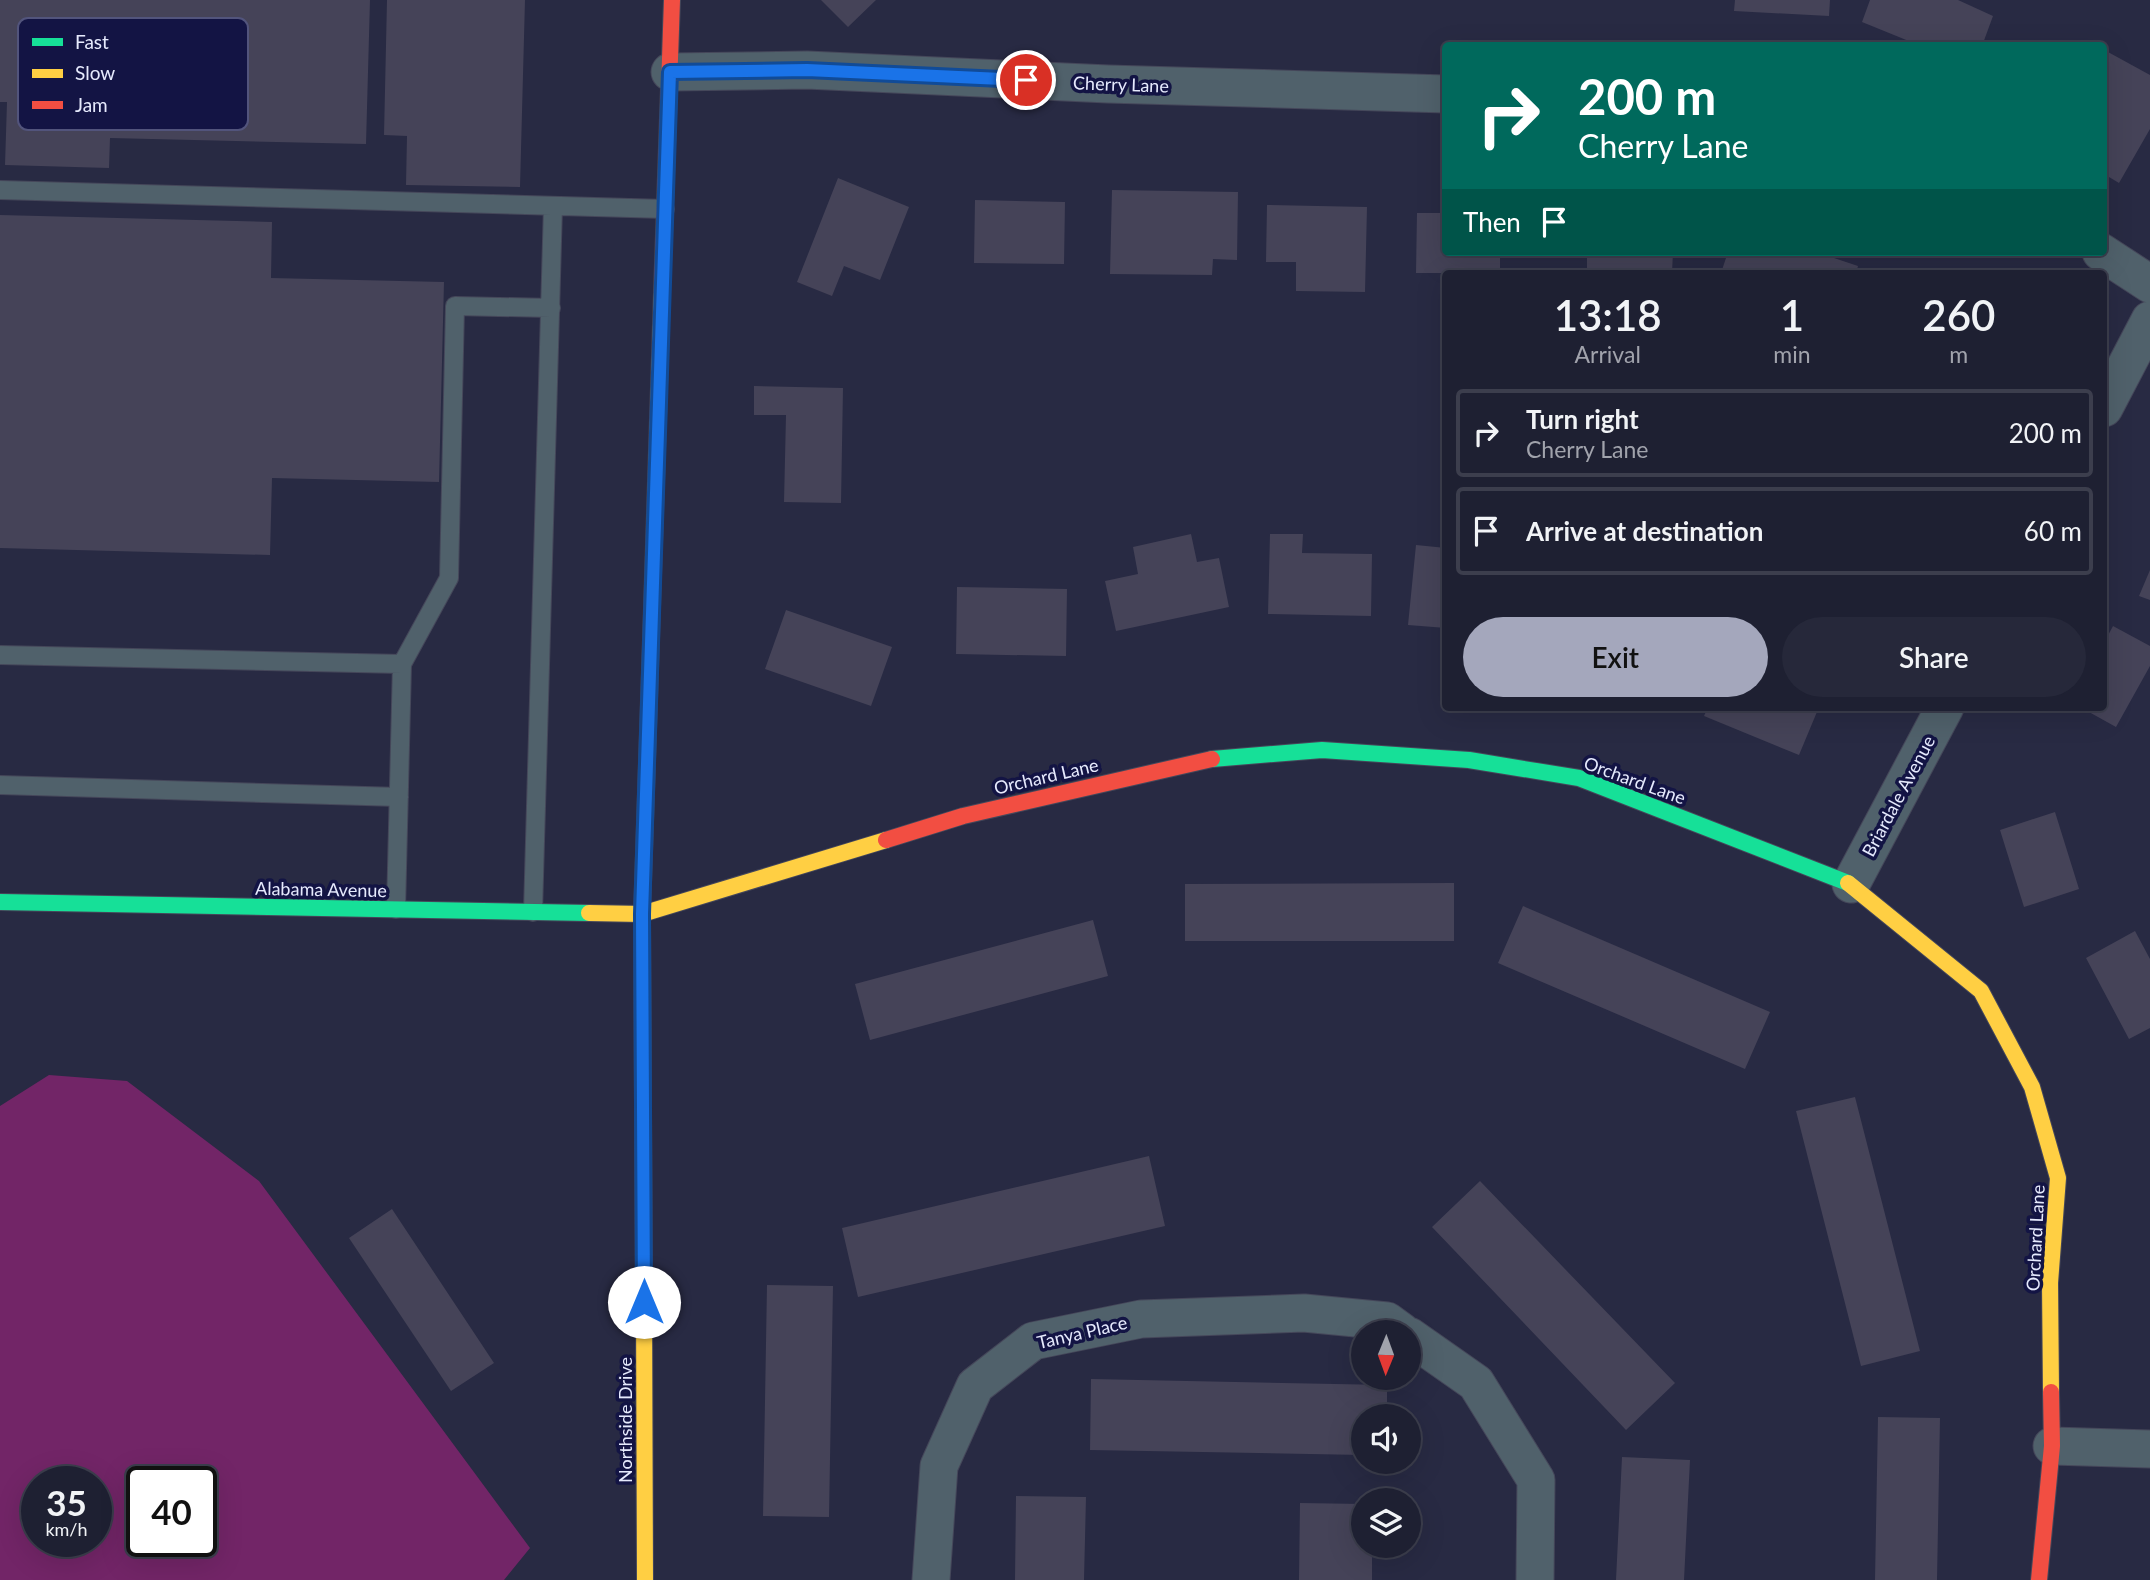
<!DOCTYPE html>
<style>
body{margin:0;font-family:Lato,sans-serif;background:#26283a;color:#f1f3f6;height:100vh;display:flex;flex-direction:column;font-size:26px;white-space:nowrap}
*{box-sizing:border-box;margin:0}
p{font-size:23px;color:#a1a3ac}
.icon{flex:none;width:38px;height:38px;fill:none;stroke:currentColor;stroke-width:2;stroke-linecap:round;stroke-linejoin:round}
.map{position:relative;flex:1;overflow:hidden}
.panel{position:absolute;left:1442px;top:270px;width:665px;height:441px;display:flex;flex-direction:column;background:#1e2032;border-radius:7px;box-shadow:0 7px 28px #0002,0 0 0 2px #3c3e4d}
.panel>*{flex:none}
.banner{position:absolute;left:1442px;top:42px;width:665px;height:214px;border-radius:7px;box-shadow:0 7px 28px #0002,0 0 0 2px #3c3e4d;background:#00695c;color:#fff;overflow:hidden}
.needle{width:46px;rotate:181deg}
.controls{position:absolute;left:1351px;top:1320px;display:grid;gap:14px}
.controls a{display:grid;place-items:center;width:70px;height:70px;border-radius:50%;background:#1e2032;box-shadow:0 7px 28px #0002,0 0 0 2px #3c3e4d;font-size:35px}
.speed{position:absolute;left:21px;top:1466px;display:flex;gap:14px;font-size:35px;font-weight:700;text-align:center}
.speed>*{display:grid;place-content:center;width:91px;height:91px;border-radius:50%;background:#1e2032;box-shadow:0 7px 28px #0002,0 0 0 2px #3c3e4d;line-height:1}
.speed small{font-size:18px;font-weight:400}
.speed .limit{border:4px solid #111;border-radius:10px;background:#fff;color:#111}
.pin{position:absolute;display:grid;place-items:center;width:60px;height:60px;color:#fff;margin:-30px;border:4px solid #fff;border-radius:50%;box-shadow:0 2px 7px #0007}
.me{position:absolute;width:77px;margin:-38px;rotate:0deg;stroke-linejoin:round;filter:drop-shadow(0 0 5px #0008)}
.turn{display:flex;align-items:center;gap:24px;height:147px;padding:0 21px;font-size:32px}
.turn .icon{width:91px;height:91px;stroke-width:2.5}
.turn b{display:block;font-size:49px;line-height:60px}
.then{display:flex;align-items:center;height:66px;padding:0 21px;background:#0003;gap:14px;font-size:26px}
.eta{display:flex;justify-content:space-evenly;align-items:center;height:119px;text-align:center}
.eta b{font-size:42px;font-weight:600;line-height:49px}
.button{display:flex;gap:14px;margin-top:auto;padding:14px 21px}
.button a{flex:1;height:80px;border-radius:42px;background:#a4a7bc;color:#111;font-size:28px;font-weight:600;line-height:80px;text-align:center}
.button a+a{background:#26283a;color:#f1f3f6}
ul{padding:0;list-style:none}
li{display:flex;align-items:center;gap:21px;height:88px;margin:0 14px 10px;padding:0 7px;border:4px solid #3c3e4d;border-radius:7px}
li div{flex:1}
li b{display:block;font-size:26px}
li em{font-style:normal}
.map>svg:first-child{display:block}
.green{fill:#722567;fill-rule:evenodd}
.building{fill:#454358}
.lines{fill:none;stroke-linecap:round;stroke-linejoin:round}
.lane-casing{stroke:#45475a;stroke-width:20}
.street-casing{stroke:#45475a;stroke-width:39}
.fast-casing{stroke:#45475a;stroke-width:18}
.slow-casing{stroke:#45475a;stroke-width:18}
.jam-casing{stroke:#45475a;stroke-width:18}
.lane{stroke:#50616b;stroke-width:18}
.street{stroke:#50616b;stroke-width:37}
.fast{stroke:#16e098;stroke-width:16}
.slow{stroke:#ffcf43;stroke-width:16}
.jam{stroke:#f24e42;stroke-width:16}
.route-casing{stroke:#114b97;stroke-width:18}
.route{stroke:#1a73e8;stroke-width:12}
.labels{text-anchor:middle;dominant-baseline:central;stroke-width:7;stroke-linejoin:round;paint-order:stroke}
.street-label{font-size:18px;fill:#e6eafd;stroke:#131444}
.key{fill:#131444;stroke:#52547c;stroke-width:2}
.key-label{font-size:19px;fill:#e6eafd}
</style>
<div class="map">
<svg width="2150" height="1580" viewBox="0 0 2150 1580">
<rect width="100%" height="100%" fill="#282a43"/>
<path class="green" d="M49,1075L127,1081L259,1181L530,1548L504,1580H0V1106ZM37,1482H96V1542H37ZM142,1482H201V1542H142Z"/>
<path class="building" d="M0,0H370L366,144L110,138L109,168L5,165L7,102H0Z
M387,0H525L520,187L406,185L407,136L384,135Z
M821,0H876L848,27Z
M1735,0H1830L1829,16L1734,11Z
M1870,0H1958L1993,16L1982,46H1921L1862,22Z
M2108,52L2150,75V129L2119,183L2104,174V59Z
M838,178L909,207L880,280L844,266L832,296L797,282Z
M1112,190L1238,192L1237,260L1213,259L1212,275L1110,274Z
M975,200L1065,202L1064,264L974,263Z
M1267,205L1367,207L1365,292L1296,291V262H1266Z
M1417,213H1446V252H1500V273H1416Z
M0,215L272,222L271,278L444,282L439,482L272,478L270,555L0,548Z
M1587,252H1673L1672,273H1587Z
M1728,252H1816L1858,266L1856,273H1721Z
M754,386L843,388L841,503L784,502L786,415H754Z
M1191,534L1197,562L1219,558L1229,607L1116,631L1105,581L1138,574L1133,547Z
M1270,534H1303L1302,553L1372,554L1371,616L1268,614Z
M1416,545L1446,548V628L1408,625Z
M2150,570V600L2139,596Z
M957,587L1067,589L1066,656L956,654Z
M786,610L892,647L871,706L765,669Z
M2113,626L2150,646V666L2116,727L2080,707H2104V643Z
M1708,707H1819L1799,755L1704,716Z
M2055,812L2079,889L2024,907L2000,830Z
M1454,883V941H1185V884Z
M1523,906L1770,1012L1745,1069L1498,963Z
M1093,920L1108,976L870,1040L855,984Z
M2135,931L2150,959V1028L2129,1039L2086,958Z
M1855,1097L1920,1351L1861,1366L1796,1111Z
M1149,1156L1165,1226L858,1297L842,1228Z
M1480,1181L1675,1383L1626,1430L1432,1227Z
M392,1209L494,1363L451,1391L349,1238Z
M767,1285L833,1286L829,1517L763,1516Z
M1091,1379L1387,1385V1416H1363V1455L1090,1450Z
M1878,1417L1940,1418L1937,1580H1875Z
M1622,1457L1690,1460L1684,1580H1616Z
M1016,1496L1086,1497L1084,1580H1015Z
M1300,1503L1363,1504V1545H1372V1580H1299Z"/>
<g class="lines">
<g class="lane-casing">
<path id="lane" d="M0,190L665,209
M0,655L402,664
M0,785L399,797
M396,909L402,664L449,578L455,306L551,308
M533,912L553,206"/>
</g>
<g class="street-casing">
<path id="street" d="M670,72L807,70L1108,84L1446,94
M2101,252L2150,284
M2104,408L2150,320
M1851,884L1945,707
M1409,1336L1476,1383L1536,1480L1535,1580
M2052,1446L2150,1449
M931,1580L939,1466L975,1386L1033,1341L1141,1319L1304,1313L1387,1321L1402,1332"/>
</g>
<g class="fast-casing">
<path id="fast" d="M1212,759L1322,750L1469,760L1579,778L1848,883
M0,902L589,913
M644,1299L642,914L651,639"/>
</g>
<g class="slow-casing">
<path id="slow" d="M651,639L662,292
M1848,883L1981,991L2032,1087L2058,1178L2050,1283L2051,1392
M589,913L642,914L886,840
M644,1299L645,1580"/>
</g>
<g class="jam-casing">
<path id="jam" d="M662,292L672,0
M886,840L963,816L1212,759
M2039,1580L2052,1446L2051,1392"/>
</g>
<use href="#lane" class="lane"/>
<use href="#street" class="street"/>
<use href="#fast" class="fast"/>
<use href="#slow" class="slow"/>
<use href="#jam" class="jam"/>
</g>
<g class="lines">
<g class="route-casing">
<path id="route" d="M644,1302L642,914L670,72L807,70L1026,80"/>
</g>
<use href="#route" class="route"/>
</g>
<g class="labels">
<g class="street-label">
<text transform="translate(1121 84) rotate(2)">Cherry Lane</text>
<text transform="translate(1046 776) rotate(-13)">Orchard Lane</text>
<text transform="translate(1635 780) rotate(20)">Orchard Lane</text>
<text transform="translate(1898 796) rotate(-62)">Briardale Avenue</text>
<text transform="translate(321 889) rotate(1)">Alabama Avenue</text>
<text transform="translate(2035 1238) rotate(-87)">Orchard Lane</text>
<text transform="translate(1082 1332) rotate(-13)">Tanya Place</text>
<text transform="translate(625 1420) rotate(-90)">Northside Drive</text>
</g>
</g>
<rect x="18" y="18" width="230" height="112" rx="10" class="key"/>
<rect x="32" y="38" width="31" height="8" fill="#16e098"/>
<rect x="32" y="69" width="31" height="9" fill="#ffcf43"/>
<rect x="32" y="101" width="31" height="8" fill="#f24e42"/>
<g class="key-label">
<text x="75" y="49">Fast</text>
<text x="75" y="80">Slow</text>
<text x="75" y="112">Jam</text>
</g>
</svg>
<div class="controls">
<a><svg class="needle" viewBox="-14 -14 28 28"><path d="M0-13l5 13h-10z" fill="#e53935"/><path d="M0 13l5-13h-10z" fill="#a1a3ac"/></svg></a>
<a><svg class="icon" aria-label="sound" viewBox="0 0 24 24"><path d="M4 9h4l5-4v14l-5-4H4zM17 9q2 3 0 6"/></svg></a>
<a><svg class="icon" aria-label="layers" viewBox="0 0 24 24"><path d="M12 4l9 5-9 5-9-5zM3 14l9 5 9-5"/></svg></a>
</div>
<div class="speed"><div>35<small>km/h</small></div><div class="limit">40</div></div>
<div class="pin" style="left:1026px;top:80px;background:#d93025"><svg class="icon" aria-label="arrive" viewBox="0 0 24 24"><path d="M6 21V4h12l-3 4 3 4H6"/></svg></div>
<svg class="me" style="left:644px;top:1302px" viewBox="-20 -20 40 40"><circle r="19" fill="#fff"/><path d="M0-13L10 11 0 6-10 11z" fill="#1a73e8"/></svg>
<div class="banner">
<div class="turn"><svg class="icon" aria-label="right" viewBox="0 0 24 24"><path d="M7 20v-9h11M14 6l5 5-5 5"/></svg><div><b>200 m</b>Cherry Lane</div></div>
<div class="then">Then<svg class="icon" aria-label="arrive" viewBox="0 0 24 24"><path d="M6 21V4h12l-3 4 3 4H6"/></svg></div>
</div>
<section class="panel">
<div class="eta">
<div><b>13:18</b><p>Arrival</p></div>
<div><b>1</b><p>min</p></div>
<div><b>260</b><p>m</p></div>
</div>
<ul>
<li><svg class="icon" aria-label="right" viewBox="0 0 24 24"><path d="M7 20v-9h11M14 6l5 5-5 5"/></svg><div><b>Turn right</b><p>Cherry Lane</p></div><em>200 m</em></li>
<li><svg class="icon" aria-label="arrive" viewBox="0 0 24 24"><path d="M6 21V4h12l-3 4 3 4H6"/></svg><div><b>Arrive at destination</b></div><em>60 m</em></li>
</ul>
<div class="button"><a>Exit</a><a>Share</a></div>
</section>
</div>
